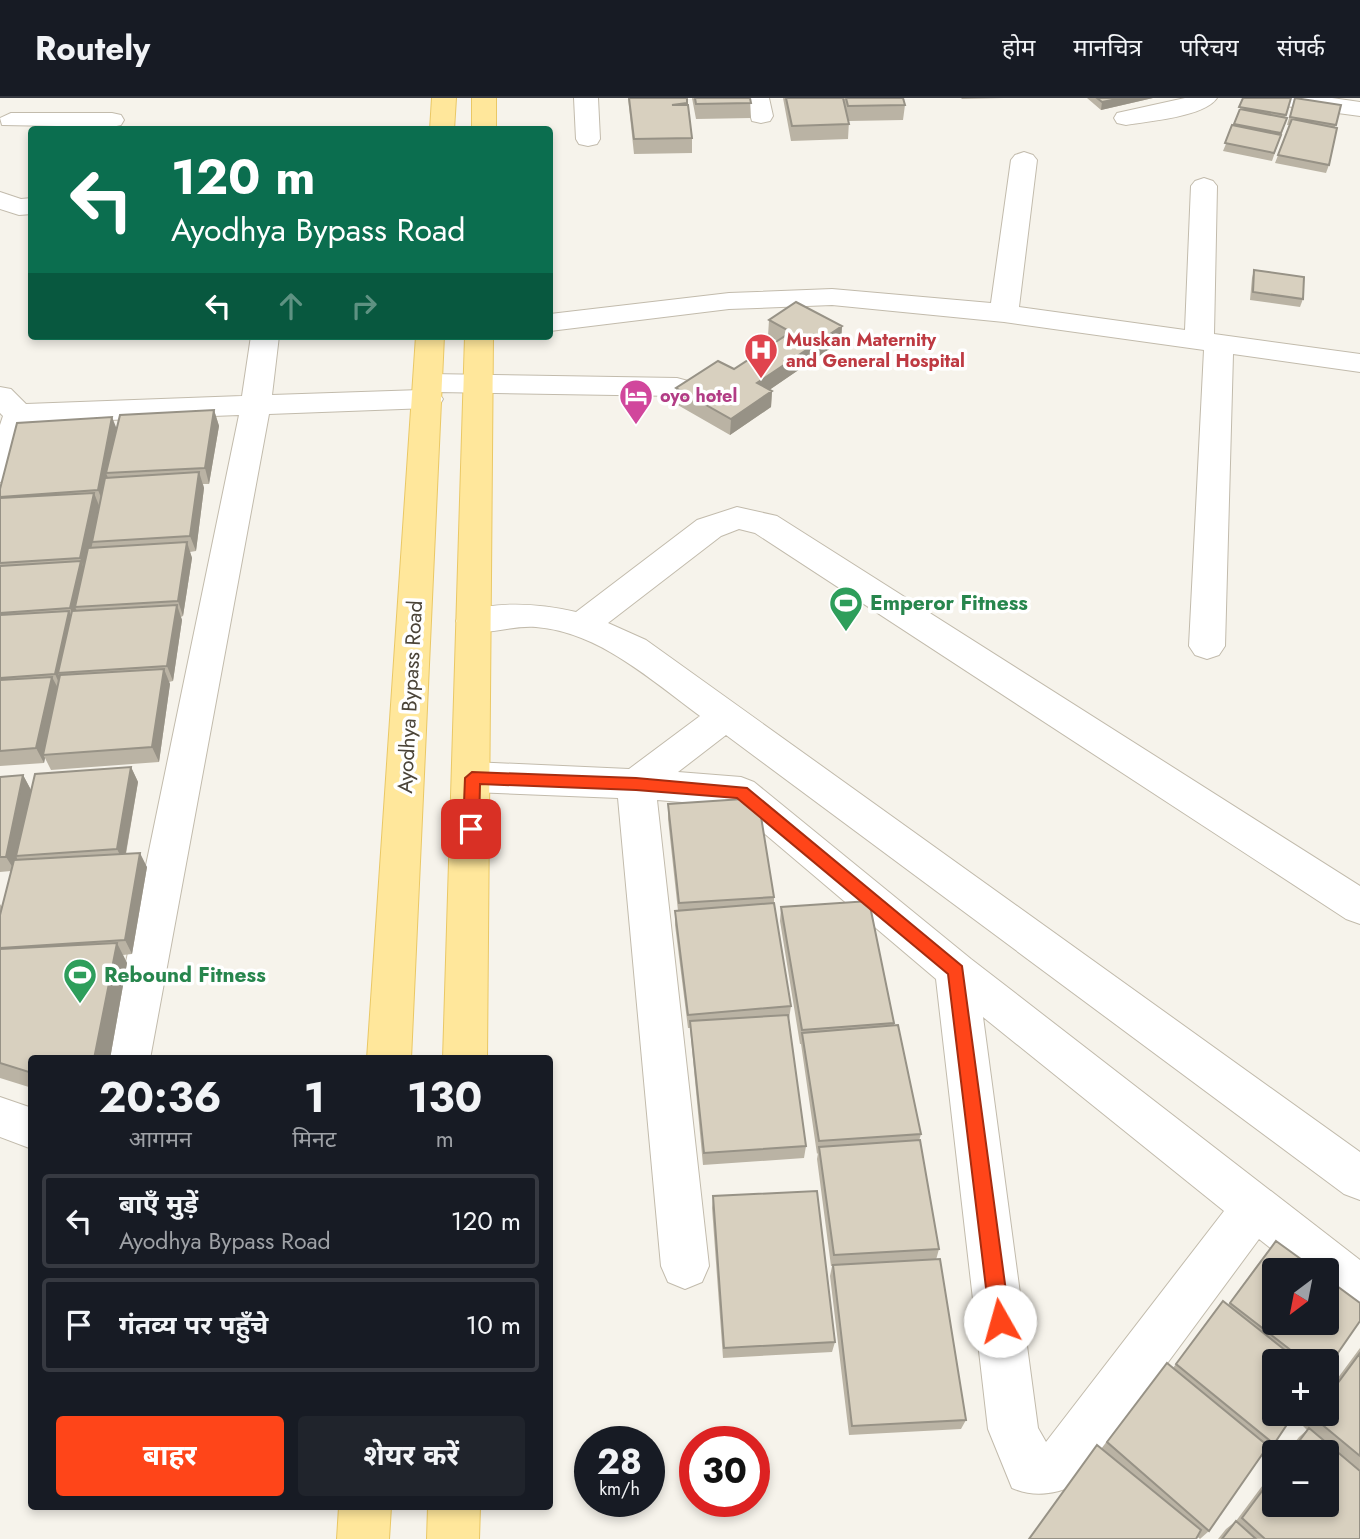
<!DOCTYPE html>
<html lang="hi">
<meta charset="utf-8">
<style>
body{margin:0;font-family:Jost,"Noto Sans Devanagari",sans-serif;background:#20242c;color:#f1f3f6;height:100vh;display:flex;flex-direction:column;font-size:26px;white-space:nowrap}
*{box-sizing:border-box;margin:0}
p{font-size:23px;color:#9ea1a6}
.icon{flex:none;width:38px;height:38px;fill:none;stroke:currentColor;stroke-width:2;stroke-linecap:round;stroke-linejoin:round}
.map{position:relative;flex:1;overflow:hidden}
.side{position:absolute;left:28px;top:957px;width:525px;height:455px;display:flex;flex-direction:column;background:#171b24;border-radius:7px;box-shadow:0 4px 10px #0003}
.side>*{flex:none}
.hud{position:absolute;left:28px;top:28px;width:525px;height:214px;border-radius:7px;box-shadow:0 4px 10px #0003;background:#0b6e4f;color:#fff;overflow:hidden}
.needle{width:46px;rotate:212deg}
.fabs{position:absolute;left:1262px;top:1160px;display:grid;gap:14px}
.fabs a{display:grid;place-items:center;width:77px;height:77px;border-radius:7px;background:#171b24;box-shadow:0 4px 10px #0003;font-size:35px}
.speed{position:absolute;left:574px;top:1328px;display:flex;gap:14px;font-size:35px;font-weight:700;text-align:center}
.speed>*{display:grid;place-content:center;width:91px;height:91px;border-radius:50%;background:#171b24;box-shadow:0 4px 10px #0003;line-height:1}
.speed small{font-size:18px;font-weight:400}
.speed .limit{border:10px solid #d22;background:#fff;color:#111}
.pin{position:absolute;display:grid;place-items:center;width:60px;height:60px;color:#fff;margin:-30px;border-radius:14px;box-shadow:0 4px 10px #0006}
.me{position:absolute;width:77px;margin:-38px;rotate:353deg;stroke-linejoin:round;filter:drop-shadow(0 0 5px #0008)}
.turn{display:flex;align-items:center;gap:24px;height:147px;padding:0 28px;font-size:32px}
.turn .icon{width:91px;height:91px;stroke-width:2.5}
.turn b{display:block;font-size:49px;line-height:60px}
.lanes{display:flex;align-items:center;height:66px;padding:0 28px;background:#0003;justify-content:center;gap:35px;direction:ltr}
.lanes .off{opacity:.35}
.eta{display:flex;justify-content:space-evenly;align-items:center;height:119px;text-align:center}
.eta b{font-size:42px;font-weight:700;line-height:49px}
.button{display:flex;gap:14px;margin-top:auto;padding:14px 28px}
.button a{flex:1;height:80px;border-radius:7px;background:#ff4519;color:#fff;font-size:28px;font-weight:700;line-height:80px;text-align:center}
.button a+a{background:#20242c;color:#f1f3f6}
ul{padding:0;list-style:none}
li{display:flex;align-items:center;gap:21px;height:94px;margin:0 14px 10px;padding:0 14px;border:4px solid #363941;border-radius:7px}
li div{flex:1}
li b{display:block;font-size:26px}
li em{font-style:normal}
header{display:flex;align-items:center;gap:42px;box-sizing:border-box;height:98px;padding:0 35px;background:#171b24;border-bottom:2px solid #363941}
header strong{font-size:33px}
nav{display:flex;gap:38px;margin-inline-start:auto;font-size:24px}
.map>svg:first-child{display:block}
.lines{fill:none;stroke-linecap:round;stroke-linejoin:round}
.minor-casing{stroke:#c2bbac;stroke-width:2}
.major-casing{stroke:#eac865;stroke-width:2}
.minor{fill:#fff;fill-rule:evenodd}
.major{fill:#ffe79b;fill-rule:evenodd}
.wall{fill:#bab3a4}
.shaded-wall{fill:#979286}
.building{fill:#d8d0bf;stroke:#979286;stroke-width:2}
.route{fill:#ff4519;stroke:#a62d10;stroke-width:2}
.labels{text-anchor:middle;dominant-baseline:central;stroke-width:7;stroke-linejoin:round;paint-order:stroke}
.far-health-label{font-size:18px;font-weight:bold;fill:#be3a42;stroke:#fff;text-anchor:start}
.far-hotel-label{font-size:18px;font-weight:bold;fill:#b23c85;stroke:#fff;text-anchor:start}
.leisure-label{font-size:21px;font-weight:bold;fill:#27864d;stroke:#fff;text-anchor:start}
.street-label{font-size:21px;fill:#4b4438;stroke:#fff}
</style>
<header>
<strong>Routely</strong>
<nav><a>होम</a><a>मानचित्र</a><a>परिचय</a><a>संपर्क</a></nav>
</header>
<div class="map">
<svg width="1360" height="1441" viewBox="0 0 1360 1441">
<rect width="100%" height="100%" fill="#f6f3eb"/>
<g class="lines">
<g class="minor-casing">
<path id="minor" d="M574,0H598L600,41L597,46L588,48L579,46L576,41Z
M745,0H769L773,18L770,23L761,25L752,23Z
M1185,0H1217C1204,19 1149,23 1126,27L1117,25L1114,20L1117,15Z
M1266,0H1332L1360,4V18L1278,7L1269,5Z
M11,15H112L121,17L124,22L121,27L112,29L2,27L0,20Z
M1024,54L1033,57L1037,62L1019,209L1185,232L1191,88L1195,83L1204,80L1213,83L1217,88L1214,236L1360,256V274L1233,256L1225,548L1219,557L1207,561L1195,557L1189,548L1204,252L1004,224L832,207L729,211L550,233V216L729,195L832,191L991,205L1011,62L1015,57Z
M0,94L21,101L32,100V116L19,117L0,111Z
M251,238H279L272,297L421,292L414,285L418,279L429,276L677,280L688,283L692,289L688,295L677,298L438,294L443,301L439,308L428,310L269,316L150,961H106L239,317L31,325L16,374L11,381L0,384V327L3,318L0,315V289L11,291L26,306L242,298Z
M737,409L777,418L1360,788V826L1346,821L755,435L739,431L721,438L608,525L646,542L1360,1054V1102L1344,1096L726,637L678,674L741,679L754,684L971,861L1360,1162V1216L1343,1209L1326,1195V1172H1298L1259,1141L1078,1386C1055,1396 1035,1400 1012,1390L988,1331L936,881L732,708L657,702L709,1168L702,1184L685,1191L668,1184L661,1168L618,700L472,694L459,689L453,679L459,669L472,664L629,671L700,618C651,582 599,534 536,529C510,527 486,539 461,532L456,523L461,514C500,503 537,505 576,514L697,422ZM983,919L1224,1113L1046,1344L1038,1330Z
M0,999L32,1010V1051L0,1039Z"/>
</g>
<g class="major-casing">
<path id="major" d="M432,0H456L454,32H430Z
M472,0H496V32H472Z
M416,238H444L411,961H367Z
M465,238H493L487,961H443Z
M339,1409H391L389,1441H337Z
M428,1409H480L479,1441H427Z"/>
</g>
<use href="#minor" class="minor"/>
<use href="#major" class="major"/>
</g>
<path class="wall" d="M628,0H687L692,40V55L634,56Z
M692,0H750L751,20L696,21Z
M783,0H903L905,7L903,22L849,23L848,41L791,43Z
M961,0H1004L962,1Z
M1087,0H1153L1101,12Z
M1243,0H1291L1285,20H1287L1272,63L1223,53L1238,17Z
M1295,0L1341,7L1335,29L1329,67L1326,75L1275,65L1290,27H1287Z
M1254,172L1303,201L1300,209L1250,202L1252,180Z
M769,222L842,228L841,243L769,292L772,293L771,309L730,337L676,306V290L734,271L778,243L768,238Z
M214,312L219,328L209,386H203L204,390L196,453L190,454L192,460L183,518L181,519L182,522L173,583L169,584L170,586L159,664L51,672L45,660L44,665L0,668V391L117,331Z
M131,669L138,684L126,756L147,769L132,856L123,857L127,865L110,961H32V990L0,980V806L2,809L11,773L0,774V679L23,677L31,692Z
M668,706L774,799V805L791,908L789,921H788L806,1048L804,1060L703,1067L690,930H688L675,827V813H678L668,721Z
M781,809L894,925V928L921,1036L919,1043L939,1151L936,1162L966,1322L961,1331L849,1337L830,1178L832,1168H831L817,1061L818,1055L817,1056L801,946H800L780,823Z
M713,1098L835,1244L832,1254L723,1260L712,1110Z
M1267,1154L1326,1264H1274V1346L1263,1355L1209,1433L1200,1441L1101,1351L1167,1265L1173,1270L1214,1214L1228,1207Z
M1360,1250V1441H1218L1226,1431L1236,1423L1274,1372V1407L1326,1354H1287L1299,1339L1307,1332L1303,1328L1312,1316H1326V1296Z"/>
<path class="shaded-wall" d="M1122,0H1153L1101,12L1102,4Z
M842,228L841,243L756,301L757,285Z
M772,293L771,309L730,337L731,321Z
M214,312L219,328L209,386L205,370Z
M112,319L118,334L106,375L109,382L104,407L98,392Z
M199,374L204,390L196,453L190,438Z
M94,395L100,410L86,475L80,460Z
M187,444L192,460L183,518L178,503Z
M81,463L87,478L75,509L79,517L77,526L70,510Z
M177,507L182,522L173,583L167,568Z
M69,513L76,529L58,575L63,586L62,592L55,576Z
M164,571L170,586L159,664L152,649Z
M52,579L60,594L43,657L45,660L44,665L36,650Z
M131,669L138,684L124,765L117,751Z
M23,677L31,692L16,758L17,760L15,773L6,759Z
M140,755L147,769L132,856L125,842Z
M117,845L127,865L110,961H94Z"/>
<path class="building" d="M629,0H687V5L672,7H688L692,40L634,41Z
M695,0H750L751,5L696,6Z
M786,0H843L849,26L792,28Z
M846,0H903L905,7L848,8Z
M1097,0H1122L1102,4Z
M1243,0H1291L1286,17L1239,9Z
M1295,0L1341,7L1336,27L1290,19Z
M1240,11L1287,20L1281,35L1234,26Z
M1292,21L1337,30L1329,67L1278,57Z
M1232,27L1281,37L1274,55L1225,45Z
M1254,172L1304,179L1303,201L1253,194Z
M796,204L842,228L757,285L772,293L731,321L676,290L718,263L734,271L791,234L769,222Z
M214,312L205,370L106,375L120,317Z
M112,319L98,392L0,399V391L17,325Z
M199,374L190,438L92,444L105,380Z
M94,395L80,460L0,465V400Z
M187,444L178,503L75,509L88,450Z
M81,463L70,510L0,515V468Z
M177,507L167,568L58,575L72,513Z
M69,513L55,576L0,580V517Z
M164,571L152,649L43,657L60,577Z
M52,579L36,650L0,653V582Z
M131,669L117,751L16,758L35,676Z
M23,677L6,759H0V679Z
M758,700L774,799L679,805L668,706Z
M140,755L125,842L0,850V817L14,762Z
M869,803L894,925L802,932L781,809Z
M774,805L791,908L688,917L675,813Z
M117,845L94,961H32V975L0,965V851Z
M788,917L806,1048L704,1055L690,923Z
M898,927L921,1036L819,1043L802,935Z
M920,1042L939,1151L834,1157L819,1049Z
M817,1093L835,1244L724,1250L713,1098Z
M1276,1143L1316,1172H1274V1225H1326V1180L1360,1205V1223L1326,1272V1264H1306L1230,1205Z
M940,1161L966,1322L852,1328L833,1167Z
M1223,1203L1300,1264H1274V1316H1294L1274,1346L1176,1266Z
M1360,1255V1358L1313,1319L1315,1316H1326V1301Z
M1167,1265L1268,1348L1209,1433L1107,1344Z
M1309,1330L1360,1373V1441H1265L1242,1420L1274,1377V1407H1326V1354H1291Z
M1097,1347L1201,1432L1196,1441H1029Z
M1236,1423L1256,1441H1222Z"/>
<path class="route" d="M472,674L636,680L747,690L962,868L1010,1223L1007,1230L1000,1233L993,1230L990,1223L948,876L737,700L636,692L480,686L479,731L471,737L463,731L465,680Z"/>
<defs>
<g id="hospital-pin" transform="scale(1.75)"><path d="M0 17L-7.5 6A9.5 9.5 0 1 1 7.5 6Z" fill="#e0444e" stroke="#fff"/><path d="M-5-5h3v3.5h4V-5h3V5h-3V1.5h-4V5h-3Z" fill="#fff"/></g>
<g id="hotel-pin" transform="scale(1.75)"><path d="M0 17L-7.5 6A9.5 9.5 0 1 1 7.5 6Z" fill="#d1479c" stroke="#fff"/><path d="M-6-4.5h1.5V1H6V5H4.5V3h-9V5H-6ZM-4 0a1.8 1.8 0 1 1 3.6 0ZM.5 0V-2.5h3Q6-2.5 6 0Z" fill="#fff"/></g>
<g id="stadium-pin" transform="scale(1.75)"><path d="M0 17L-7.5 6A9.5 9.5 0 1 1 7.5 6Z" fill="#2e9e5b" stroke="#fff"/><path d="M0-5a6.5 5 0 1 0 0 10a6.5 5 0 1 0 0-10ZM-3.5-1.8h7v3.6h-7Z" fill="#fff"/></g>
</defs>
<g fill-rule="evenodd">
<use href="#hospital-pin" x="761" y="252"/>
<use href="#hotel-pin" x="636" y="298"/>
<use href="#stadium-pin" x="846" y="505"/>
<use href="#stadium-pin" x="80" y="877"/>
</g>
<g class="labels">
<g class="far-health-label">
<text x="786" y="242">Muskan Maternity<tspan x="786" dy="21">and General Hospital</tspan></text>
</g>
<g class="far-hotel-label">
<text x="660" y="298">oyo hotel</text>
</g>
<g class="leisure-label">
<text x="870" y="505">Emperor Fitness</text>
<text x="104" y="877">Rebound Fitness</text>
</g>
<g class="street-label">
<text transform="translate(410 599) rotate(-87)">Ayodhya Bypass Road</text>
</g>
</g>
</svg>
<div class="fabs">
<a><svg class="needle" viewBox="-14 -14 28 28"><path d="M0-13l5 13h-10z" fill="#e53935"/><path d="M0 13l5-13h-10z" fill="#9ea1a6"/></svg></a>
<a>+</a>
<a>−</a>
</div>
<div class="speed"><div>28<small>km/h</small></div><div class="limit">30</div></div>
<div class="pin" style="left:471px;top:731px;background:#d93025"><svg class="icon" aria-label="arrive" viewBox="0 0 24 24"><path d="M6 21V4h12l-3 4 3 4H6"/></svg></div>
<svg class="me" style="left:1000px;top:1223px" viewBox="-20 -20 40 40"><circle r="19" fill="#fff"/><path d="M0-13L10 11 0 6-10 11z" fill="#ff4519"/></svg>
<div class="hud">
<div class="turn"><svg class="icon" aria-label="left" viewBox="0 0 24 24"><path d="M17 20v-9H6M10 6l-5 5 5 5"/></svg><div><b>120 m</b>Ayodhya Bypass Road</div></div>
<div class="lanes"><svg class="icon" aria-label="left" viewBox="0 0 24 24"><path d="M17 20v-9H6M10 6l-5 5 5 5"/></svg><svg class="icon off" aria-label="ahead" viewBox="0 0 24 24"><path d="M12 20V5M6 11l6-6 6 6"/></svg><svg class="icon off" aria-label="right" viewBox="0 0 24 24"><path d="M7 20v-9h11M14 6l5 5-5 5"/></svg></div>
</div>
<section class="side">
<div class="eta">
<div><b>20:36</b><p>आगमन</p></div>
<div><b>1</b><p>मिनट</p></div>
<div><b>130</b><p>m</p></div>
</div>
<ul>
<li><svg class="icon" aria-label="left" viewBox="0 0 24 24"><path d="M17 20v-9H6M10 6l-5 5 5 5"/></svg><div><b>बाएँ मुड़ें</b><p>Ayodhya Bypass Road</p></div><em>120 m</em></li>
<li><svg class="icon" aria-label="arrive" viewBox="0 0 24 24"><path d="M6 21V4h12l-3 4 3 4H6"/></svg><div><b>गंतव्य पर पहुँचे</b></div><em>10 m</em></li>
</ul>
<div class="button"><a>बाहर</a><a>शेयर करें</a></div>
</section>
</div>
